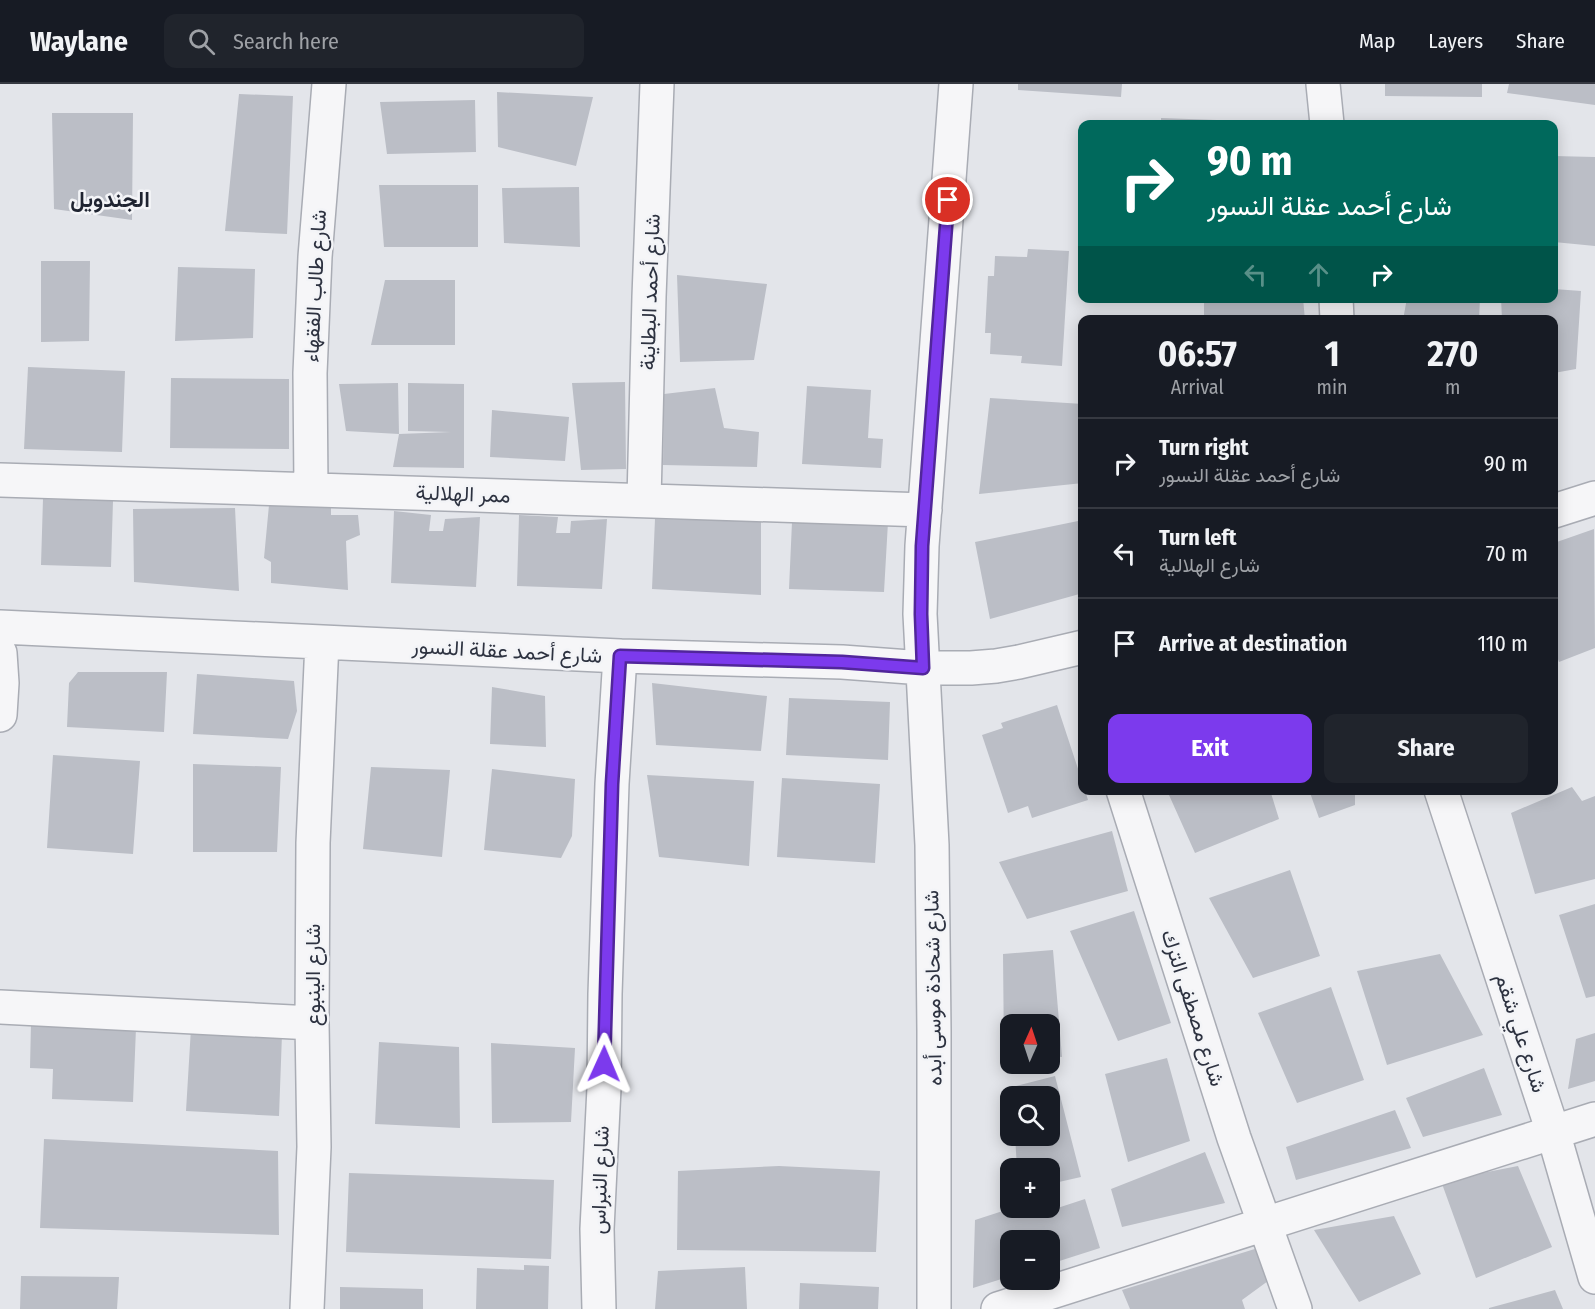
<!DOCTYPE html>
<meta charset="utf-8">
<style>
body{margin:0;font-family:"Fira Sans Condensed",Vazirmatn,sans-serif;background:#20242c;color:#f1f3f6;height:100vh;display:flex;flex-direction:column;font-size:22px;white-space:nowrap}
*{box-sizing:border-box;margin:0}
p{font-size:20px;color:#9ea1a6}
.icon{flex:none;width:33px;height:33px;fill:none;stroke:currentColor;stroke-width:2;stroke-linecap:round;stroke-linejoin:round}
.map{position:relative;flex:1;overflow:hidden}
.drawer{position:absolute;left:1078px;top:231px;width:480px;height:480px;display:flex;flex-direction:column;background:#171b24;border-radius:12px;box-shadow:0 3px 15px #0003}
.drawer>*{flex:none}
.top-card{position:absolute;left:1078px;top:36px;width:480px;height:183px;border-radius:12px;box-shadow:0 3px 15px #0003;background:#00695c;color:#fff;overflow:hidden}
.needle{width:39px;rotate:3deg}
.controls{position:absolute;left:1000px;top:930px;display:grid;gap:12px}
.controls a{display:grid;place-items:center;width:60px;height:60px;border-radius:12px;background:#171b24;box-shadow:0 3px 15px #0003;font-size:30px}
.pin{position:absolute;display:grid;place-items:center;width:51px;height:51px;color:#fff;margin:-26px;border:3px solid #fff;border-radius:50%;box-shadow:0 2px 6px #0007}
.me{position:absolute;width:66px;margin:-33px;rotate:1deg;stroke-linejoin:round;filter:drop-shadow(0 0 4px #0008)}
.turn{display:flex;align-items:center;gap:21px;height:126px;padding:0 30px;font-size:27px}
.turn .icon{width:78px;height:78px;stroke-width:2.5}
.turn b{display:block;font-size:42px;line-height:51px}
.lanes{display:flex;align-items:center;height:57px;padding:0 30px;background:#0003;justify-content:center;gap:30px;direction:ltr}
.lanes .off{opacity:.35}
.eta{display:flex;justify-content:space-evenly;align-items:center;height:102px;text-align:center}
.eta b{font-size:36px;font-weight:700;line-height:42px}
.button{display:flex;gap:12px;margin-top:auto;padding:12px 30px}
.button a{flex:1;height:69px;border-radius:12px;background:#7c3aed;color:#fff;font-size:24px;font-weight:700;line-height:69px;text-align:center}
.button a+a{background:#20242c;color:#f1f3f6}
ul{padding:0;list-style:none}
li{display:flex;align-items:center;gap:18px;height:90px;padding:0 30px;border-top:2px solid #363941}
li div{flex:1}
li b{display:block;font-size:22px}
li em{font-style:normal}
header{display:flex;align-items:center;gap:36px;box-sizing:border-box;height:84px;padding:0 30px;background:#171b24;border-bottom:2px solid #363941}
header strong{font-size:28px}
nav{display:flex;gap:33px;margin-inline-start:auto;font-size:21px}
.search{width:420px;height:54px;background:#20242c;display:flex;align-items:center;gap:15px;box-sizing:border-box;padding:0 21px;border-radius:12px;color:#9ea1a6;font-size:22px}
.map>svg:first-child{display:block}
.building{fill:#bbbec6}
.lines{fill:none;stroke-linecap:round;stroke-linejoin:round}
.minor-casing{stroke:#a9acb4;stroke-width:36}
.minor{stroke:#f6f6f8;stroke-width:33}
.route-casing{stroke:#51269a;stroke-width:15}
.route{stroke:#7c3aed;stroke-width:10}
.labels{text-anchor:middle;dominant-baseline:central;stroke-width:5;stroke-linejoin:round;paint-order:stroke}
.street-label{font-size:21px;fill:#2d3240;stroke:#f3f4f7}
.neighbourhood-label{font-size:22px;font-weight:bold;fill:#1f2431;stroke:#f3f4f7}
</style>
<header>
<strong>Waylane</strong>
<div class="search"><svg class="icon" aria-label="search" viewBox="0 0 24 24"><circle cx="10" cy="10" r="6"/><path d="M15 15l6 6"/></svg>Search here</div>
<nav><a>Map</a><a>Layers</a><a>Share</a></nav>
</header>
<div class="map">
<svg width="1595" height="1225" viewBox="0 0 1595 1225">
<rect width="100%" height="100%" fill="#e3e5ea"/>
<path class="building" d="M1018,0H1122L1121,13L1018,6Z
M1385,0H1482V13L1385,12Z
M1509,0H1595V21L1507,9Z
M497,8L593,13L576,82L498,63Z
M239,10L293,12L287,150L225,147Z
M475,16L476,68L387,70L380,18Z
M52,29H133L132,136L54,125Z
M1161,34L1297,39V40H1161Z
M1554,72L1595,73V162L1554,158Z
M379,101H478V163H384Z
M579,103L580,163L504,159L502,104Z
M1028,165L1069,167L1062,282L1021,279L1022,272L990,270L991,249H985L988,192H994L995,172L1027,173Z
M41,177H90L89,257L41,258Z
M178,183L255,185L253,254L175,257Z
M677,191L767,200L754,276L680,278Z
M385,196H455V261H371Z
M1554,205L1581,207L1576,285L1554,289V236H1502L1501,214H1554Z
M1204,214H1303L1305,236H1204Z
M1407,214H1480L1479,236H1403Z
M28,283L125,287L122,368L24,365Z
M171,294L289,295V365L170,364Z
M625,298L626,385L581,386L572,299Z
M398,299L399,350L346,347L339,300Z
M408,299L464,300V384L393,383L399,350L451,348L408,347Z
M807,302L871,306L868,354L883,355L881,384L802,380Z
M715,304L724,344L759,348L757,383L663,381L664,310Z
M990,314L1083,320V399L979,410Z
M492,326L569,333L565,377L490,373Z
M43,415L113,417L111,483L41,481Z
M269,421L331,424V431H358L360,451L346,457L348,506L271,499V478L264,474Z
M235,424L239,507L134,498L133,425Z
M394,427L431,431L429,447H443L445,435L480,433L476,503L391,499Z
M519,431L558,433L556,449H570L571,437L607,435L602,505L517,502Z
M655,435L761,437V511L652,505Z
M1078,437L1083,449V509L990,535L975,458Z
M792,438H888L884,508L789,505Z
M1594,445L1595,564L1559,578L1554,564V459Z
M78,588H167L164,648L67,643L69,599Z
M197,590L294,597L297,627L288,655L193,650Z
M652,599L767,612L761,667L656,661Z
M492,603L545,612L546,663L490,660Z
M789,614L890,618L888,676L786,671Z
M1057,621L1083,700V706H1085L1088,716L1032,734L1028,722L1008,729L982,651L1003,644L1001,639Z
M53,671L140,677L133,770L47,764Z
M193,680L281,683L277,768H193Z
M371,683L450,686L442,773L363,765Z
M492,685L575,695L572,752L561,774L484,766Z
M647,691L754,697L749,782L659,773Z
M782,694L880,700L875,779L777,773Z
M1572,703L1582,717L1595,712V795L1535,810L1511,729Z
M1183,706H1270L1279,735L1195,769L1169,711Z
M1309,706H1355V721L1319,734Z
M1112,747L1128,807L1027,835L999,778Z
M1290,786L1320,872L1253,894L1209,814Z
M1595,820V912L1586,914L1559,831Z
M1134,827L1171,939L1118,957L1070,847Z
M1053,866L1062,973L1050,972V940H1011V970H1004L1003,870Z
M1440,870L1483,951L1387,981L1357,887Z
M1331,903L1364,996L1297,1019L1258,929Z
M31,939L136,944L133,1018L52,1015L53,985L30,984Z
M191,944L282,950L279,1032L186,1027Z
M1595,949V997L1568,1005L1576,955Z
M379,958L459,963L460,1044L375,1040Z
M491,959L575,964L571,1038L492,1039Z
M1167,974L1190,1057L1128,1078L1105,990Z
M1484,984L1502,1031L1423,1053L1406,1014Z
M1055,992L1081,1093L1050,1100V1084H1017L1015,1052H1050V1012H1013L1012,1003Z
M1395,1026L1411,1064L1296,1096L1286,1063Z
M44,1055L278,1067L279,1151L40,1144Z
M1205,1068L1225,1119L1122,1143L1111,1105Z
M779,1082L880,1087L876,1168L677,1166L678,1087Z
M1518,1082L1552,1163L1476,1194L1441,1097Z
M349,1089L554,1096L551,1175L346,1168Z
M1085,1115L1100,1164L1050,1180V1156H1011V1192L973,1204L975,1136L1012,1124H1023L1027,1134Z
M1394,1132L1421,1190L1359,1218L1314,1146Z
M1258,1164L1268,1197L1242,1216L1245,1225H1130L1122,1206Z
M524,1181L549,1182L548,1225H476L477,1184L524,1186Z
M745,1183L747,1225H655L658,1187Z
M21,1192L119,1193L117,1225H20Z
M800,1199L879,1203L878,1225H799Z
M340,1203L423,1205V1225H340Z
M1555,1206L1563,1225H1489V1224Z"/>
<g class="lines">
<g class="minor-casing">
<path id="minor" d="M1323,0L1327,40
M1336,214L1337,236
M0,396C308,405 617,416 925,426
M311,404L310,289L315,173L329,0
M644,416L649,213L657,0
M1554,427L1595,414
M0,543L620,572L842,578L923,584H971L996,582L1019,578L1083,563
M0,569L2,599L0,631
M1123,706L1234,1054L1295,1225
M1441,706L1553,1048L1595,1193
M0,923L312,939
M307,1225L314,1063L312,939L313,759L322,558
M599,1225L597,1145L604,1004L605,910L612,700L620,572
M934,1225V947L932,761L920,530L922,462L956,0
M998,1225L1595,1035"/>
</g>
<use href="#minor" class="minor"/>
</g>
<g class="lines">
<g class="route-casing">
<path id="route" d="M604,980L612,700L620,572L842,578L923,584L921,530L922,462L948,116"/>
</g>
<use href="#route" class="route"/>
</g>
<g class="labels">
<g class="street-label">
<text transform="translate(315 202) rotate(-87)">شارع طالب الفقهاء</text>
<text transform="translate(650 208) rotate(-88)">شارع أحمد البطاينة</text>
<text transform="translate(463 410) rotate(2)">ممر الهلالية</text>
<text transform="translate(507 567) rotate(3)">شارع أحمد عقلة النسور</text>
<text transform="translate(313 891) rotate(-90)">شارع الينبوع</text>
<text transform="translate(933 904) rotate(-91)">شارع شحادة موسى أبده</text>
<text transform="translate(1193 924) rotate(72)">شارع مصطفى الترك</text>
<text transform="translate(1521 949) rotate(72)">شارع علي شقم</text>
<text transform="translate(600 1096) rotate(-88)">شارع النبراس</text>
</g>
<g class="neighbourhood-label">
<text x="110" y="115">الجندويل</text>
</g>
</g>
</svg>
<div class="controls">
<a><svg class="needle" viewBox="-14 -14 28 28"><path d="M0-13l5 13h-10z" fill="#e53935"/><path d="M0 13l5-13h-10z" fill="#9ea1a6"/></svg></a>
<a><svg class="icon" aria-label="search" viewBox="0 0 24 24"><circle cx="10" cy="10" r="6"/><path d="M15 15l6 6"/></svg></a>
<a>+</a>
<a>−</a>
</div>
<div class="pin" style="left:948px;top:116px;background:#d93025"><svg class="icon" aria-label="arrive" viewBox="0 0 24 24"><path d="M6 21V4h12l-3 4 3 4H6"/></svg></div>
<svg class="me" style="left:604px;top:980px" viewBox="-20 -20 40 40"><path d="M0-17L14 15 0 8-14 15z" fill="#7c3aed" stroke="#fff" stroke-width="4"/></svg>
<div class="top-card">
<div class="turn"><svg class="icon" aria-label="right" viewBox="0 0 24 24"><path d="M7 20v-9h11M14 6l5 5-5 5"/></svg><div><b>90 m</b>شارع أحمد عقلة النسور</div></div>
<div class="lanes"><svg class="icon off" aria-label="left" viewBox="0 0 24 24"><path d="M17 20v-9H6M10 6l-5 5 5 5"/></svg><svg class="icon off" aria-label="ahead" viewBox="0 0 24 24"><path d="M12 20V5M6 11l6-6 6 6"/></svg><svg class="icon" aria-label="right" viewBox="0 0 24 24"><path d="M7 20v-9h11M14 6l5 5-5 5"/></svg></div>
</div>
<section class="drawer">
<div class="eta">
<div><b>06:57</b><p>Arrival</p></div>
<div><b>1</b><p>min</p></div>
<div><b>270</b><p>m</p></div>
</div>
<ul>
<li><svg class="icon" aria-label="right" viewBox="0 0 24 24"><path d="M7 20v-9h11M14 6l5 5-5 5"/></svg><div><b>Turn right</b><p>شارع أحمد عقلة النسور</p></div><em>90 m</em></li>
<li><svg class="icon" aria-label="left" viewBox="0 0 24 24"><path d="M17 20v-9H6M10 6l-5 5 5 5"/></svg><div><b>Turn left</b><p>شارع الهلالية</p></div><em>70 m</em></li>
<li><svg class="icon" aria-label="arrive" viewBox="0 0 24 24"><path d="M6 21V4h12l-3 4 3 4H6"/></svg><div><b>Arrive at destination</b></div><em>110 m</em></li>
</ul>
<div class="button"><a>Exit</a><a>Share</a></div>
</section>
</div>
